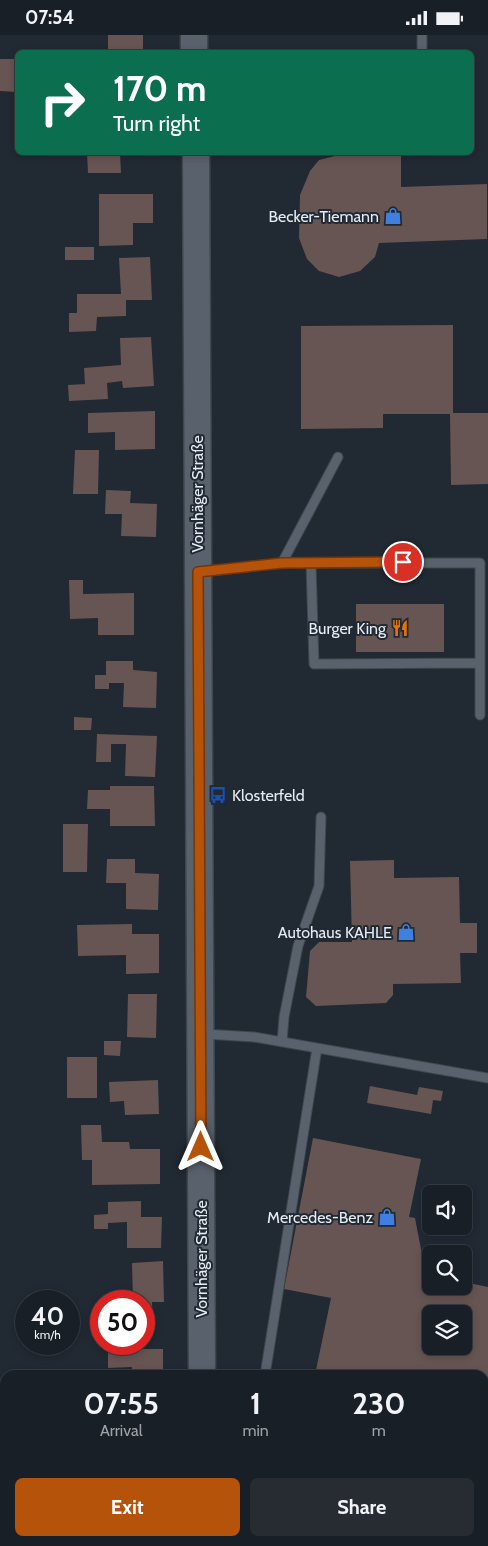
<!DOCTYPE html>
<meta charset="utf-8">
<style>
body{margin:0;font-family:Cabin,sans-serif;background:#262c32;color:#f1f3f6;height:100vh;display:flex;flex-direction:column;font-size:19px;white-space:nowrap}
*{box-sizing:border-box;margin:0}
p{font-size:16px;color:#9fa2a7}
.icon{flex:none;width:28px;height:28px;fill:none;stroke:currentColor;stroke-width:2;stroke-linecap:round;stroke-linejoin:round}
.map{position:relative;flex:1;overflow:hidden}
.details{position:absolute;left:0px;top:1335px;width:489px;height:176px;display:flex;flex-direction:column;background:#191f26;border-radius:15px 15px 0 0;box-shadow:0 2px 8px #0003,0 0 0 1px #373d43}
.details>*{flex:none}
.guide{position:absolute;left:15px;top:15px;width:459px;height:105px;border-radius:8px;box-shadow:0 2px 8px #0003,0 0 0 1px #373d43;background:#0b6e4f;color:#fff;overflow:hidden}
.tools{position:absolute;left:422px;top:1150px;display:grid;gap:10px}
.tools a{display:grid;place-items:center;width:50px;height:50px;border-radius:8px;background:#191f26;box-shadow:0 2px 8px #0003,0 0 0 1px #373d43;font-size:25px}
.speed{position:absolute;left:15px;top:1255px;display:flex;gap:10px;font-size:25px;font-weight:700;text-align:center}
.speed>*{display:grid;place-content:center;width:65px;height:65px;border-radius:50%;background:#191f26;box-shadow:0 2px 8px #0003,0 0 0 1px #373d43;line-height:1}
.speed small{font-size:12px;font-weight:400}
.speed .limit{border:8px solid #d22;background:#fff;color:#111}
.pin{position:absolute;display:grid;place-items:center;width:42px;height:42px;color:#fff;margin:-21px;border:2px solid #fff;border-radius:50%;box-shadow:0 1px 5px #0007}
.me{position:absolute;width:55px;margin:-28px;rotate:0deg;stroke-linejoin:round;filter:drop-shadow(0 0 4px #0008)}
.turn{display:flex;align-items:center;gap:18px;height:105px;padding:0 15px;font-size:22px}
.turn .icon{width:65px;height:65px;stroke-width:2.5}
.turn b{display:block;font-size:35px;line-height:42px}
.eta{display:flex;justify-content:space-evenly;align-items:center;height:85px;text-align:center}
.eta b{font-size:30px;font-weight:800;line-height:35px}
.button{display:flex;gap:10px;margin-top:auto;padding:10px 15px}
.button a{flex:1;height:58px;border-radius:8px;background:#b45309;color:#fff;font-size:20px;font-weight:800;line-height:58px;text-align:center}
.button a+a{background:#262c32;color:#f1f3f6}
.status{display:flex;justify-content:space-between;align-items:center;height:35px;padding:0 25px;background:#191f26;direction:ltr}
.status svg{height:14px;fill:currentColor}
.map>svg:first-child{display:block}
.building{fill:#665552;fill-rule:evenodd}
.lines{fill:none;stroke-linecap:round;stroke-linejoin:round}
.lane-casing{stroke:#3f464e;stroke-width:11}
.secondary-casing{stroke:#3f464e;stroke-width:29}
.lane{stroke:#58616c;stroke-width:9}
.secondary{stroke:#58616c;stroke-width:26}
.route-casing{stroke:#753606;stroke-width:12}
.route{stroke:#b45309;stroke-width:9}
.labels{text-anchor:middle;dominant-baseline:central;stroke-width:4;stroke-linejoin:round;paint-order:stroke}
.poi-label{font-size:16px;fill:#e6ecf3;stroke:#212933;text-anchor:end}
.street-label{font-size:16px;fill:#e6ecf3;stroke:#212933}
</style>
<div class="status"><b>07:54</b><svg viewBox="0 0 49 12"><path d="M0 12V9h3v3zM5 12V6h3v6zM10 12V3h3v9zM15 12V0h3v12zM26 1h20v11H26zM47 4h2v5h-2z"/></svg></div>
<div class="map">
<svg width="488" height="1511" viewBox="0 0 488 1511">
<rect width="100%" height="100%" fill="#212933"/>
<path class="building" d="M108,0H143V18H108Z
M0,24H18V57L0,56Z
M87,118H120L121,138H88Z
M339,120L401,121V152L487,149V204L379,208L375,222L360,236L339,242L319,236L307,224L299,203L300,160L310,136L319,125Z
M99,159H153V188H133V210L99,211Z
M65,212H94V225H65Z
M150,222L152,265H126V281L97,282L96,296L69,297V278H77V259H121L119,223Z
M453,290V378H488V449L451,450L450,379H383V393L301,394V291Z
M151,302L154,351L123,353L122,346L107,348L108,364L69,366L68,350L85,349L84,333L121,330L120,303Z
M155,376V414L115,415V397L88,398V378Z
M75,415H99L98,459H73Z
M106,455L131,456L130,468L157,469L156,502L121,501L122,479H105Z
M69,545H83V559L134,558V600H98V583L70,584Z
M356,569H444V617H356Z
M106,626H133V635L157,637L156,673L123,672L124,648H109V654H95V640H106Z
M74,682L92,683L91,695H74Z
M97,699L157,701L155,742L125,741L126,709H111V727H96Z
M110,751H154L155,791H110V774H87L88,755H110Z
M63,789H88L87,837H63Z
M107,824H135V838L159,839L158,875L126,874V848H106Z
M394,825V843L459,842L460,888H477V918H460L461,948L393,949V960L386,968L316,971L306,962L310,916L319,907H352L350,826Z
M132,889V899H159V938L126,939V920L78,921L77,890Z
M128,959H157L156,1003L127,1002Z
M104,1006H121L120,1021L104,1020Z
M67,1022H97V1063H67Z
M158,1045L159,1079L125,1080L124,1066L110,1067L109,1047Z
M370,1051L417,1060L419,1052L443,1056L441,1066L433,1065L431,1079L367,1068Z
M81,1090H101L102,1107H129L130,1114H160V1149L92,1150V1125H82Z
M313,1103L421,1124L409,1182L415,1183L425,1235L424,1240L431,1241V1251H464V1247L488,1252V1369L484,1368V1340H340L316,1335L331,1263L284,1254ZM431,1279H464V1311H431Z
M141,1166V1182H162L161,1213H127V1187L108,1188V1194H94V1180L108,1179V1167Z
M163,1226L164,1267H152L153,1286H144V1266H133L132,1228Z
M108,1309H139V1314H163V1340H132V1332L108,1333Z
M305,1506H480V1511H305Z
M110,1508L150,1509V1511H110Z"/>
<g class="lines">
<g class="lane-casing">
<path id="lane" d="M422,0V18
M282,528L338,422
M311,529L314,629L480,628
M200,537L282,528H480V680
M204,999L254,1002L488,1043
M282,1007L284,982L298,911L319,851L321,782
M265,1340L317,1013
M484,1429L488,1430"/>
</g>
<g class="secondary-casing">
<path id="secondary" d="M194,0V18
M196,118L202,1340
M201,1511V1506"/>
</g>
<use href="#lane" class="lane"/>
<use href="#secondary" class="secondary"/>
</g>
<g class="lines">
<g class="route-casing">
<path id="route" d="M201,1112L198,537L282,528L403,527"/>
</g>
<use href="#route" class="route"/>
</g>
<defs>
<g id="shop-bare" transform="scale(1.35)"><path d="M-5-2.5h2.3a2.7 3.5 0 0 1 5.4 0H5L5.5 6h-11ZM-1.5-2.5h3a1.5 2.3 0 0 0-3 0Z" fill="#3f7fe0" stroke="#212933" stroke-width="2.5" paint-order="stroke"/></g>
<g id="restaurant-bare" transform="scale(1.35)"><path d="M-5-6h1v4h1v-4h1v4h1v-4h1v5L-1.5 .5V6h-2V.5L-5-1ZM5-6V6H3V1.5H1.5Q1.5-4 5-6Z" fill="#e8710a" stroke="#212933" stroke-width="2.5" paint-order="stroke"/></g>
<g id="bus-bare" transform="scale(1.35)"><path d="M-5-6H5V4H4V6H2V4H-2V6H-4V4H-5ZM-3.5-4V0h7V-4ZM-3.5 1.2v1.5H-2V1.2ZM2 1.2v1.5H3.5V1.2Z" fill="#1a4fb4" stroke="#212933" stroke-width="2.5" paint-order="stroke"/></g>
</defs>
<g fill-rule="evenodd">
<use href="#shop-bare" x="393" y="181"/>
<use href="#restaurant-bare" x="400" y="593"/>
<use href="#bus-bare" x="218" y="760"/>
<use href="#shop-bare" x="406" y="897"/>
<use href="#shop-bare" x="387" y="1182"/>
</g>
<g class="labels">
<g class="poi-label">
<text x="379" y="181">Becker-Tiemann</text>
<text x="386" y="593">Burger King</text>
<text x="232" y="760" text-anchor="start">Klosterfeld</text>
<text x="392" y="897">Autohaus KAHLE</text>
<text x="373" y="1182">Mercedes-Benz</text>
</g>
<g class="street-label">
<text transform="translate(197 459) rotate(-90)">Vornhäger Straße</text>
<text transform="translate(201 1224) rotate(-90)">Vornhäger Straße</text>
</g>
</g>
</svg>
<div class="tools">
<a><svg class="icon" aria-label="sound" viewBox="0 0 24 24"><path d="M4 9h4l5-4v14l-5-4H4zM17 9q2 3 0 6"/></svg></a>
<a><svg class="icon" aria-label="search" viewBox="0 0 24 24"><circle cx="10" cy="10" r="6"/><path d="M15 15l6 6"/></svg></a>
<a><svg class="icon" aria-label="layers" viewBox="0 0 24 24"><path d="M12 4l9 5-9 5-9-5zM3 14l9 5 9-5"/></svg></a>
</div>
<div class="speed"><div>40<small>km/h</small></div><div class="limit">50</div></div>
<div class="pin" style="left:403px;top:527px;background:#d93025"><svg class="icon" aria-label="arrive" viewBox="0 0 24 24"><path d="M6 21V4h12l-3 4 3 4H6"/></svg></div>
<svg class="me" style="left:201px;top:1112px" viewBox="-20 -20 40 40"><path d="M0-17L14 15 0 8-14 15z" fill="#b45309" stroke="#fff" stroke-width="4"/></svg>
<div class="guide">
<div class="turn"><svg class="icon" aria-label="right" viewBox="0 0 24 24"><path d="M7 20v-9h11M14 6l5 5-5 5"/></svg><div><b>170 m</b>Turn right</div></div>
</div>
<section class="details">
<div class="eta">
<div><b>07:55</b><p>Arrival</p></div>
<div><b>1</b><p>min</p></div>
<div><b>230</b><p>m</p></div>
</div>
<div class="button"><a>Exit</a><a>Share</a></div>
</section>
</div>
